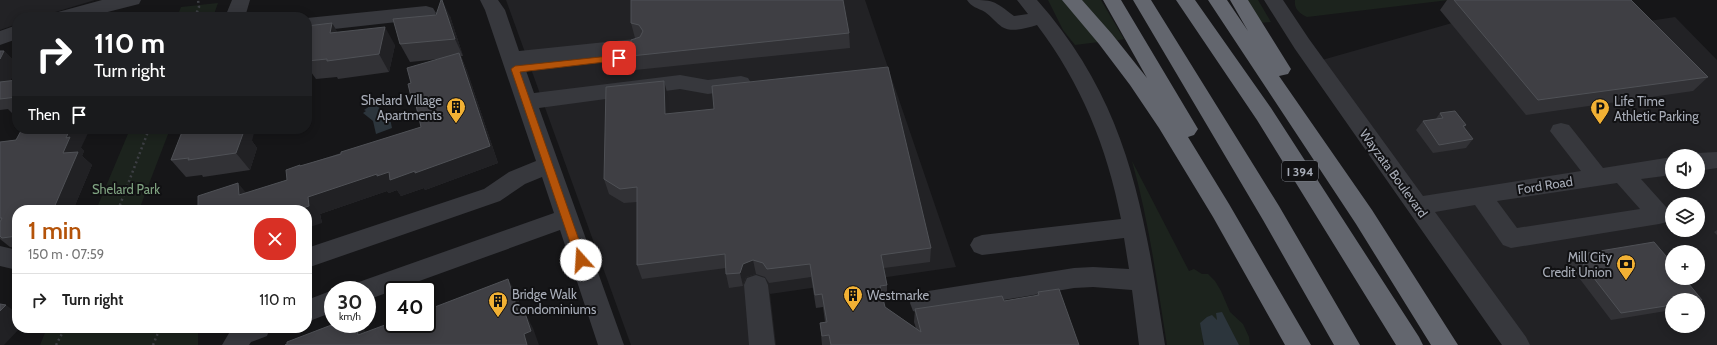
<!DOCTYPE html>
<meta charset="utf-8">
<style>
body{margin:0;font-family:Cabin,sans-serif;background:#f2f2f2;color:#222;height:100vh;display:flex;flex-direction:column;font-size:15px;white-space:nowrap}
*{box-sizing:border-box;margin:0}
p{font-size:13px;color:#767676}
.icon{flex:none;width:22px;height:22px;fill:none;stroke:currentColor;stroke-width:2;stroke-linecap:round;stroke-linejoin:round}
.map{position:relative;flex:1;overflow:hidden}
.side{position:absolute;left:12px;top:205px;width:300px;height:128px;display:flex;flex-direction:column;background:#fff;border-radius:16px;box-shadow:0 2px 10px #0003}
.side>*{flex:none}
.banner{position:absolute;left:12px;top:12px;width:300px;height:122px;border-radius:16px;box-shadow:0 2px 10px #0003;background:#202124;color:#fff;overflow:hidden}
.tools{position:absolute;left:1665px;top:149px;display:grid;gap:8px}
.tools a{display:grid;place-items:center;width:40px;height:40px;border-radius:50%;background:#fff;box-shadow:0 2px 10px #0003;font-size:20px}
.speed{position:absolute;left:324px;top:281px;display:flex;gap:8px;font-size:20px;font-weight:700;text-align:center}
.speed>*{display:grid;place-content:center;width:52px;height:52px;border-radius:50%;background:#fff;box-shadow:0 2px 10px #0003;line-height:1}
.speed small{font-size:10px;font-weight:400}
.speed .limit{border:2px solid #111;border-radius:6px;background:#fff;color:#111}
.pin{position:absolute;display:grid;place-items:center;width:34px;height:34px;color:#fff;margin:-17px;border-radius:8px;box-shadow:0 2px 6px #0006}
.me{position:absolute;width:44px;margin:-22px;rotate:341deg;stroke-linejoin:round;filter:drop-shadow(0 0 3px #0008)}
.turn{display:flex;align-items:center;gap:14px;height:84px;padding:0 16px;font-size:18px}
.turn .icon{width:52px;height:52px;stroke-width:2.5}
.turn b{display:block;font-size:28px;line-height:34px}
.then{display:flex;align-items:center;height:38px;padding:0 16px;background:#0003;gap:8px;font-size:15px}
.round{display:grid;place-items:center;flex:none;width:42px;height:42px;border-radius:16px;background:#f2f2f2}
.overview{display:flex;align-items:center;justify-content:space-between;height:68px;padding:0 16px}
h1{font-size:24px;font-weight:600;line-height:30px;color:#b45309}
ul{padding:0;list-style:none}
li{display:flex;align-items:center;gap:12px;height:52px;padding:0 16px;border-top:1px solid #e0e0e0}
li div{flex:1}
li b{display:block;font-size:15px}
li em{font-style:normal}
.map>svg:first-child{display:block}
.built{fill:#222225;fill-rule:evenodd}
.green{fill:#1c231d}
.water{fill:#2c353c}
.lines{fill:none;stroke-linecap:round;stroke-linejoin:round}
.path{stroke:#3d3f44;stroke-width:2.5;stroke-dasharray:2 3;stroke-linecap:butt}
.minor{fill:#37383d;fill-rule:evenodd}
.highway{fill:#63666e;fill-rule:evenodd}
.wall{fill:#323236}
.shaded-wall{fill:#212124}
.building{fill:#3f3f44;stroke:#4f5156}
.route{fill:#b45309;stroke:#753606}
.labels{text-anchor:middle;dominant-baseline:central;stroke-width:4;stroke-linejoin:round;paint-order:stroke}
.shield{fill:#111113;stroke:#7b7e86;stroke-width:1}
.shield-label{font-size:12px;font-weight:bold;fill:#a8adb8}
.poi-label{font-size:13px;fill:#a8adb8;stroke:#111113;text-anchor:start}
.street-label{font-size:13px;fill:#a8adb8;stroke:#111113}
.park-label{font-size:13px;fill:#7fa381;stroke:#111113}
</style>
<div class="map">
<svg width="1717" height="345" viewBox="0 0 1717 345">
<rect width="100%" height="100%" fill="#161618"/>
<path class="built" d="M0,0H95L39,17H17V24L0,30Z
M506,0H865L956,267L770,294L776,345H631Z
M1533,0L1636,23L1675,17L1717,60V345H1517L1315,62ZM1672,156H1698V182H1672ZM1672,204H1698V230H1672ZM1672,252H1698V278H1672ZM1672,300H1698V326H1672Z"/>
<path class="green" d="M1048,0H1063L1099,42L1075,45L1063,30Z
M1078,0H1101L1124,39L1114,41Z
M1245,0H1258L1271,22L1259,23Z
M1295,0H1449L1307,17C1299,13 1294,9 1295,0Z
M218,3L213,17H177L181,7Z
M130,129H170L139,210H96Z
M1132,161L1189,271L1194,269L1202,274H1208L1215,281L1221,291L1230,312L1243,324L1249,337L1250,345H1239L1217,320L1202,341L1204,345H1167C1157,283 1149,221 1132,161Z
M47,328H198V345H40Z"/>
<path class="water" d="M375,105L389,114L392,128L376,134L373,121L363,113L366,111L364,110L370,106L372,107Z
M1222,312L1239,345H1204L1200,323L1207,317L1212,315L1217,320L1216,313Z"/>
<g class="lines">
<path class="path" d="M195,17L199,7L198,0
M118,210L149,129
M56,345L65,328
M153,345L160,328"/>
<path class="minor" d="M102,0H141L139,4L88,17H55L58,12Z
M232,0H250L245,17H225Z
M480,0H498L505,10L519,51L635,39L642,41L645,46L642,51L635,53L524,65L534,93L680,75L708,80L741,76L748,78L751,83L748,88L708,94L680,89L539,108L624,345H598L560,230L367,300V290H353L356,283L554,213L542,177L525,184L500,201L307,268V248L484,189L509,172L536,161L485,10Z
M967,0C994,0 993,0 1014,16L1028,14L1017,0H1037C1130,105 1144,212 1165,345H1139L1132,290L1093,287L1074,288L922,314L913,311L910,303L913,295L922,292L1074,268L1093,267L1129,269L1124,238L982,255L974,252L970,245L974,238L982,235L1121,219C1107,147 1081,83 1037,25C1027,28 1012,33 1002,27C996,23 991,16 985,12C978,8 971,7 967,0Z
M1264,0H1283L1309,39L1423,196L1581,171L1550,131L1553,125L1561,123L1569,125L1603,168L1672,157V175L1641,179L1667,208L1670,215L1667,222L1659,224L1511,248L1503,245L1475,205L1435,212L1526,337L1530,345H1502L1295,49ZM1617,183L1640,209L1517,228L1497,201Z
M426,6L433,8L436,13L433,18L307,32V18Z
M17,25V39L0,45V31Z
M1717,152V168L1698,171V156H1690L1698,153Z
M0,246L17,250V270L0,266Z
M756,275L765,278L768,285L775,345H749L744,285L747,278Z
M333,290V312L307,322V300Z
M232,328H270L267,336L251,342L249,345H222Z"/>
<path class="highway" d="M1062,0H1082L1112,34L1147,78L1103,0H1121L1198,129L1194,135L1188,137L1229,204L1311,345H1285L1213,217L1159,128L1130,85L1099,44Z
M1133,0H1151L1279,206L1360,345H1334L1263,220Z
M1176,0H1195L1271,108L1419,337L1423,345H1396L1257,120Z
M1208,0H1227L1248,31L1230,0H1248L1291,69L1288,74L1279,76L1372,210L1458,345H1431L1356,224Z"/>
</g>
<path class="wall" d="M1447,0H1631L1708,77L1693,91L1526,115L1440,10Z
M450,16L463,56H461L467,71L498,163L425,190L424,188L401,196L397,190L389,193L387,191L320,214L322,223L246,193L287,180L301,166L421,127L411,83L439,59L410,62L400,44Z
M631,23L849,33L850,48L635,70L631,56L637,38H635Z
M307,26L337,32L395,45L389,72L338,79L337,77L316,79L311,72H307Z
M0,51H4L17,64V67L10,81L17,80V113H12L8,109L0,110Z
M668,96V114L931,248L930,262L884,268L887,285V298L883,299L885,307L916,328L914,322L915,309L1004,301L1036,296L1038,292L1079,345H822L820,323L825,322L823,307L816,308L811,277L769,283L765,277L756,274L746,277L743,286L729,288L726,274V268L642,279L637,265V202L624,203L609,194L604,179Z
M1440,113L1466,125L1464,128L1473,139L1466,148L1433,153L1416,130L1423,121L1435,120Z
M191,131L252,141L257,148L250,170L203,177L202,175L186,177L171,160Z
M16,140L81,148L84,151L82,156L92,165L73,210H17V249L16,248L10,247L0,239V142Z
M1717,230V235L1714,232Z
M1576,255L1702,300L1698,303V300H1672V310L1611,320L1567,262Z"/>
<path class="shaded-wall" d="M442,0L450,16L463,56L455,39Z
M332,23L343,41L330,33Z
M385,27L395,45L389,72L379,54Z
M4,51L17,64V67L2,97L0,95V59Z
M459,53L467,71L498,163L425,190L424,188L401,196L397,190L389,193L387,191L320,214L322,223L307,228V210H297L308,197L377,174L389,172L415,171Z
M664,81L668,96L669,129L665,114Z
M412,101H415L422,119Z
M70,129H90L81,148L84,151L82,156L92,165L73,210H53L66,138Z
M236,129H255L252,141L257,148L250,170L236,153L235,132Z
M238,183L252,200L239,195Z
M753,260L756,274L746,277L743,286L740,273L743,264Z
M508,279L517,295L528,330L519,315Z
M6,305L17,313V328H20L4,345H0V311Z
M525,313L533,328L539,345H527L524,334Z
M356,324H359L368,334L358,335Z"/>
<path class="building" d="M441,0H442L455,39L400,44L393,19L436,15Z
M631,0H843L849,33L631,56V40L640,37L643,31L639,25L631,23Z
M1454,0H1631L1708,77L1538,100Z
M332,23L330,33L385,27L379,54L327,61V59L307,61V26Z
M0,51H4L0,59Z
M459,53L490,146L415,173V171L390,180L389,172L377,176V174L308,197L309,206L297,210H195V209L198,208V196L238,183L239,195L287,180L286,170L300,165V166L341,154V152L421,127L415,101H412L408,84L411,83L407,68Z
M888,67L931,248L881,255L887,285L880,286L885,307L921,332L915,309L1002,296L1004,301L1039,295L1038,292L1059,289L1079,345H831L829,335L822,336L820,323L827,322L822,294L815,295L810,264L767,269L763,263L753,260L743,264L740,273L726,274L725,254L637,265V187L620,189L604,179L606,87L664,81L665,114L714,109L712,86Z
M17,80V97L0,99V82Z
M1455,111L1466,125L1463,126L1473,139L1439,145L1423,121L1443,118L1440,113Z
M22,129H70L66,138L70,137L63,153L78,152L53,210H17V236L2,238L0,236V222L2,218H0V142L16,140Z
M192,129H236L235,132L244,131L236,153L188,160L189,158L171,160L182,132L191,131Z
M1654,242L1672,263V278H1684L1702,300H1672V305L1621,313L1576,255Z
M508,279L519,315L525,313L531,331L524,334L527,345H285L287,344V342L334,324H356L358,335L393,322V324H427V309V310Z
M0,304L6,305L0,311Z"/>
<path class="route" d="M619,55L622,56L623,58L622,60L520,72L586,260L585,263L581,265L578,263L576,260L511,69L515,66Z"/>
<defs>
<g id="building-pin" transform="scale(1)"><path d="M0 17L-7.5 6A9.5 9.5 0 1 1 7.5 6Z" fill="#f2b134" stroke="#111113"/><path d="M-4-6H4V6H1V3H-1V6H-4ZM-2.5-4.3h1.7v1.8h-1.7ZM.8-4.3h1.7v1.8H.8ZM-2.5-1h1.7V.8h-1.7ZM.8-1h1.7V.8H.8Z" fill="#111"/></g>
<g id="parking-pin" transform="scale(1)"><path d="M0 17L-7.5 6A9.5 9.5 0 1 1 7.5 6Z" fill="#f2b134" stroke="#111113"/><path d="M-3.5-5.5H1a3.5 3.5 0 0 1 0 7H-1V5.5H-3.5ZM-1-3.4V-.6H.8a1.4 1.4 0 0 0 0-2.8Z" fill="#111"/></g>
<g id="bank-pin" transform="scale(1)"><path d="M0 17L-7.5 6A9.5 9.5 0 1 1 7.5 6Z" fill="#f2b134" stroke="#111113"/><path d="M-6-4H6V4H-6ZM0-2.3a2.3 2.3 0 1 0 0 4.6a2.3 2.3 0 1 0 0-4.6Z" fill="#111"/></g>
</defs>
<g fill-rule="evenodd">
<use href="#building-pin" x="456" y="107"/>
<use href="#parking-pin" x="1600" y="108"/>
<use href="#bank-pin" x="1626" y="264"/>
<use href="#building-pin" x="853" y="295"/>
<use href="#building-pin" x="498" y="301"/>
</g>
<g class="labels">
<rect class="shield" x="1282" y="161" width="36" height="20" rx="3"/>
<g class="shield-label">
<text x="1300" y="171">I 394</text>
</g>
<g class="poi-label">
<text x="442" y="100" text-anchor="end">Shelard Village<tspan x="442" dy="15">Apartments</tspan></text>
<text x="1614" y="101">Life Time<tspan x="1614" dy="15">Athletic Parking</tspan></text>
<text x="1612" y="257" text-anchor="end">Mill City<tspan x="1612" dy="15">Credit Union</tspan></text>
<text x="512" y="294">Bridge Walk<tspan x="512" dy="15">Condominiums</tspan></text>
<text x="867" y="295">Westmarke</text>
</g>
<g class="street-label">
<text transform="translate(1394 173) rotate(54)">Wayzata Boulevard</text>
<text transform="translate(1545 185) rotate(-9)">Ford Road</text>
</g>
<g class="park-label">
<text x="126" y="189">Shelard Park</text>
</g>
</g>
</svg>
<div class="tools">
<a><svg class="icon" aria-label="sound" viewBox="0 0 24 24"><path d="M4 9h4l5-4v14l-5-4H4zM17 9q2 3 0 6"/></svg></a>
<a><svg class="icon" aria-label="layers" viewBox="0 0 24 24"><path d="M12 4l9 5-9 5-9-5zM3 14l9 5 9-5"/></svg></a>
<a>+</a>
<a>−</a>
</div>
<div class="speed"><div>30<small>km/h</small></div><div class="limit">40</div></div>
<div class="pin" style="left:619px;top:58px;background:#d93025"><svg class="icon" aria-label="arrive" viewBox="0 0 24 24"><path d="M6 21V4h12l-3 4 3 4H6"/></svg></div>
<svg class="me" style="left:581px;top:260px" viewBox="-20 -20 40 40"><circle r="19" fill="#fff"/><path d="M0-13L10 11 0 6-10 11z" fill="#b45309"/></svg>
<div class="banner">
<div class="turn"><svg class="icon" aria-label="right" viewBox="0 0 24 24"><path d="M7 20v-9h11M14 6l5 5-5 5"/></svg><div><b>110 m</b>Turn right</div></div>
<div class="then">Then<svg class="icon" aria-label="arrive" viewBox="0 0 24 24"><path d="M6 21V4h12l-3 4 3 4H6"/></svg></div>
</div>
<section class="side">
<div class="overview"><div><h1>1 min</h1><p>150 m · 07:59</p></div><a class="round" style="background:#d93025;color:#fff"><svg class="icon" aria-label="close" viewBox="0 0 24 24"><path d="M6 6l12 12M18 6L6 18"/></svg></a></div>
<ul>
<li><svg class="icon" aria-label="right" viewBox="0 0 24 24"><path d="M7 20v-9h11M14 6l5 5-5 5"/></svg><div><b>Turn right</b></div><em>110 m</em></li>
</ul>
</section>
</div>
